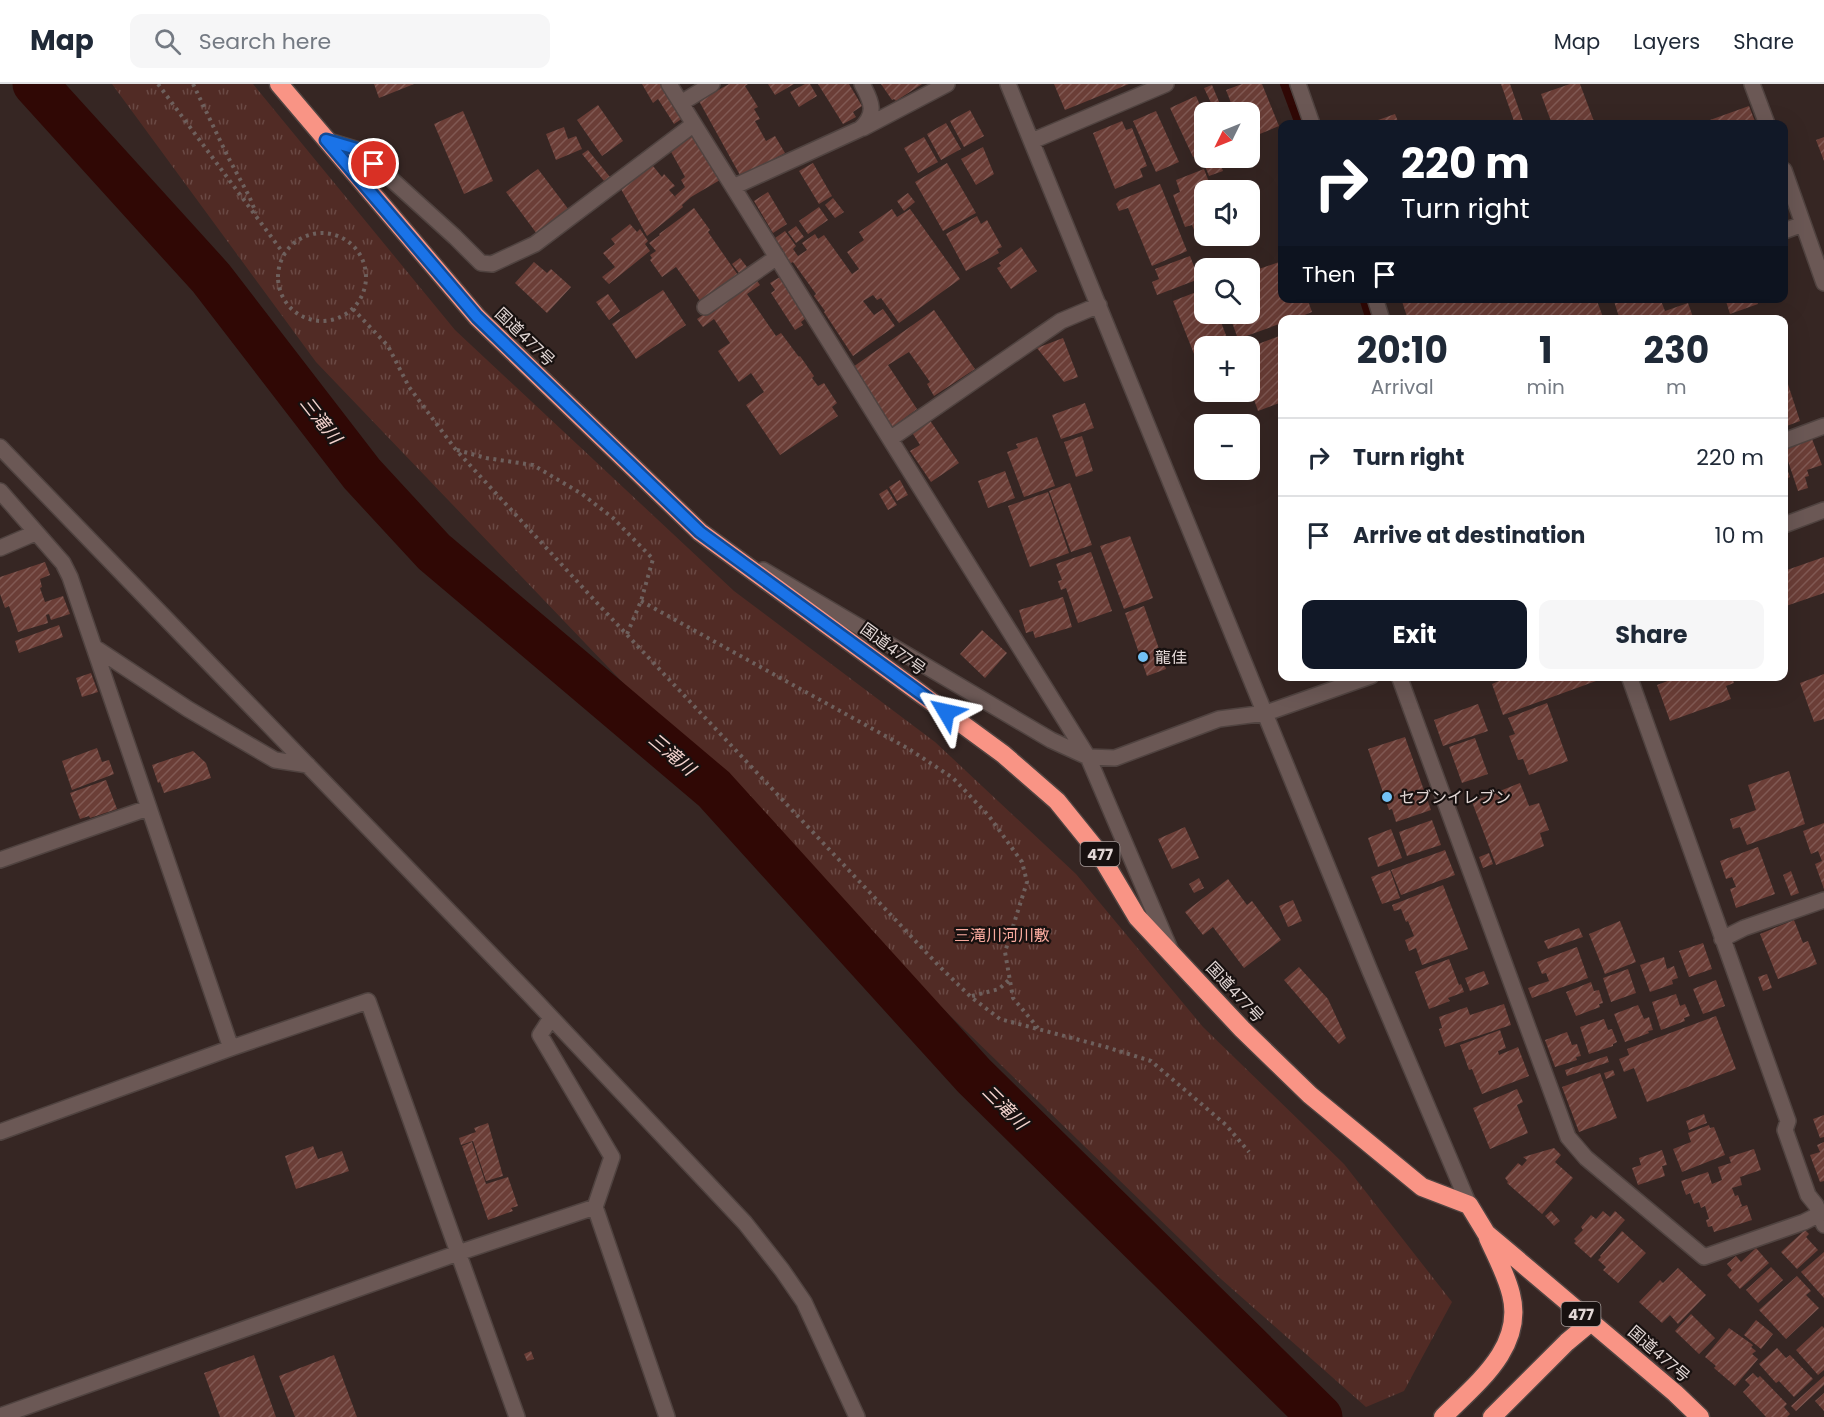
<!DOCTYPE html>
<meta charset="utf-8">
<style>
body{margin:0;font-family:Poppins,"Noto Sans JP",sans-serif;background:#f6f6f7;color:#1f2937;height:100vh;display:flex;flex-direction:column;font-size:22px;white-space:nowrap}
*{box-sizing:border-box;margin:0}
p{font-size:20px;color:#747a83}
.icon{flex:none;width:33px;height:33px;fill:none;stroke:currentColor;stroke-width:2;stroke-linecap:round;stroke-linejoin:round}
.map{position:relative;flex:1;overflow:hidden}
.details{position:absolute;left:1278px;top:231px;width:510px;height:366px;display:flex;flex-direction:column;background:#fff;border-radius:12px;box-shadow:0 6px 24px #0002}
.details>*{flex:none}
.hud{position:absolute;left:1278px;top:36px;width:510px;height:183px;border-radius:12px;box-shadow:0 6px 24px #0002;background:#111827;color:#fff;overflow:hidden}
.needle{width:39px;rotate:227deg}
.controls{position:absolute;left:1194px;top:18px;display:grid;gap:12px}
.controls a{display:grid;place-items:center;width:66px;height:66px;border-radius:12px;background:#fff;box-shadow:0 6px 24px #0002;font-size:30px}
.pin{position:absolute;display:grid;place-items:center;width:51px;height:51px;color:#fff;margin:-26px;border:3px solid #fff;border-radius:50%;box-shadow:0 2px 6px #0007}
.me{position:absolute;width:66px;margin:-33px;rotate:306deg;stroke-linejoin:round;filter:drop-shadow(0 0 4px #0008)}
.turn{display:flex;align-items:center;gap:21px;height:126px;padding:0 24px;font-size:27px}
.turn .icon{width:78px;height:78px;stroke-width:2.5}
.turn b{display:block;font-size:42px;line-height:51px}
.then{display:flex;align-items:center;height:57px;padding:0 24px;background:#0003;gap:12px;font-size:22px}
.eta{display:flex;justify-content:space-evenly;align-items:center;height:102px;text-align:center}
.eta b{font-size:36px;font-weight:700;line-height:42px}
.primary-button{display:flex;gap:12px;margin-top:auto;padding:12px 24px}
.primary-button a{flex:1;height:69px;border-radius:12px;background:#111827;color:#fff;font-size:24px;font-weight:700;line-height:69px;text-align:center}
.primary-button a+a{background:#f6f6f7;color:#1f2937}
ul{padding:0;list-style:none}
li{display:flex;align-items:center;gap:18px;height:78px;padding:0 24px;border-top:2px solid #e0e1e3}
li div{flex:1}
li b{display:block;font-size:22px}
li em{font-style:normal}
header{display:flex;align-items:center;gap:36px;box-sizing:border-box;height:84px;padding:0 30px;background:#fff;border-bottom:2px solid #e0e1e3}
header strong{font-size:28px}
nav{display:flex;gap:33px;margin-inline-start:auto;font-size:21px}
.search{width:420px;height:54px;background:#f6f6f7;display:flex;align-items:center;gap:15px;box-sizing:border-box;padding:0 21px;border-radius:12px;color:#747a83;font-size:22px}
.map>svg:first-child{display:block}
.park{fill:url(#park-tufts)}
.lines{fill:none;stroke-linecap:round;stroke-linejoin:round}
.stream{stroke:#300805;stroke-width:8}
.river{stroke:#300805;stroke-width:45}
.building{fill:url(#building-hatch)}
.minor-casing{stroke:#504340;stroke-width:18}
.highway-casing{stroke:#504340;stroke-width:21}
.path{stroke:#6e605d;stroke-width:4;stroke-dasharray:3 4.5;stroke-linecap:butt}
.minor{stroke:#6b5855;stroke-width:15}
.highway{stroke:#f99485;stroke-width:18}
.route-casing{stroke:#114b97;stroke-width:15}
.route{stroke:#1a73e8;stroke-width:10}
.poi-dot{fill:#72c1f5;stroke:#181110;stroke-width:2}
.labels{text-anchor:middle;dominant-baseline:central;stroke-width:4.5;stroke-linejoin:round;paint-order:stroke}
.shield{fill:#181110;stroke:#a59c9a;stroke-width:1.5}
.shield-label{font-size:15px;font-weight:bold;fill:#e2d7d5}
.street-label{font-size:16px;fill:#e2d7d5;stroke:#181110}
.poi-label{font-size:16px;fill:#e2d7d5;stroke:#181110;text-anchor:start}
.park-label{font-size:16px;fill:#f9aa9e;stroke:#181110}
.water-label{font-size:18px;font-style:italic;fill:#f4d3ce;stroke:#181110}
</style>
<header>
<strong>Map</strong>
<div class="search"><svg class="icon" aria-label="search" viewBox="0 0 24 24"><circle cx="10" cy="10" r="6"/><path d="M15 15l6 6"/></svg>Search here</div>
<nav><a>Map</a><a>Layers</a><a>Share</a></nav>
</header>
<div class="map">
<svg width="1824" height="1333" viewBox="0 0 1824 1333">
<defs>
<pattern id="park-tufts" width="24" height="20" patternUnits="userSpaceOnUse" patternTransform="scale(1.5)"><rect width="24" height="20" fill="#512b25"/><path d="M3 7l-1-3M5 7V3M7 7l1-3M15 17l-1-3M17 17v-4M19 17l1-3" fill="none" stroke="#6a4944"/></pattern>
<pattern id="building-hatch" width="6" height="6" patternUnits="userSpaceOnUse" patternTransform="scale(1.5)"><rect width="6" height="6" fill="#6b3e37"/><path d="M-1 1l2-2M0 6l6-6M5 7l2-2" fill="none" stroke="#805953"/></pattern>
</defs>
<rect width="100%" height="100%" fill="#362623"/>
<path class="park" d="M112,0H253L455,246L734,507L935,658L1076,790L1203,943L1344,1080L1452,1218L1404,1307L1366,1323L1221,1195L931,913L629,605L316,278Z"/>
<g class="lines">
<path class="stream" d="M1284,0L1299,40
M1363,214L1370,236"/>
<path class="river" d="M35,0L211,194L362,390L434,468L714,705L974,992L1320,1333"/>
</g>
<path class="building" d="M374,0H414L379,14Z
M642,0H661L683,34L674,40L658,15L653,19Z
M729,0H748L745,2L758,23L754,25L760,35L755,37L766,57L775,52L785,69L741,93L699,17Z
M768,0H794L775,11Z
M805,0H810L817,12L799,23L790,8Z
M818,0H849L862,22L853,28L856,33L843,40Z
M881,0H922L896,17L894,15L892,16Z
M1054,0H1129L1065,26Z
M1242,0H1262L1279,42L1250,54V28H1215L1214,26L1231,19L1226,6Z
M1501,0H1510L1524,40H1515Z
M1570,0H1580L1595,40H1552L1541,10Z
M1212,1L1220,20L1213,23L1204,4Z
M1196,12L1204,30V68L1193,73L1170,24Z
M598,21L623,57L602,72L577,36Z
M1749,22L1756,40H1741L1740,37L1730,40H1712L1710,36Z
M970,26L984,52L964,63L950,37Z
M463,27L493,97L464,110L434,40Z
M1156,27L1179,78L1156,88L1133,37Z
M1395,30L1399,40H1367Z
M1122,37L1126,46L1132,44L1147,82L1140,85L1143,93L1115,105L1093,49Z
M946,39L961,65L941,76L927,50Z
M564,43L568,55L576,52L582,65L556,76L546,50Z
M693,52L720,96L691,113L682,121L683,123L647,152L621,105L650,81L653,82L662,93L664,90L675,102L669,106L679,117L675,112L685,103L681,96L685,93L670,66Z
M924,53L938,78L918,89L904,64Z
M1824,53V77L1816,56Z
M983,63L994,90L976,101L961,75Z
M588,66L610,93L604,97L582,70Z
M1219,76L1223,87L1209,92L1205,82Z
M813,79L832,112L819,120L799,87Z
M947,79L976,129L943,147L915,98Z
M538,85L569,126L537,150L506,108Z
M1204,85L1212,106H1204V141L1194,146L1192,141L1185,143L1173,111L1180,108L1176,96Z
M1160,100L1187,167L1152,182L1128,124L1119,127L1116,120L1120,116Z
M768,108L787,140L773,149L754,117Z
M908,109L915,118L904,127L897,117Z
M833,114L844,128L835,134L825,121Z
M819,123L828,136L808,150L799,137Z
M694,124L710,146L708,148L740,194L703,221L676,183L662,193L650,176L652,174L650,171L656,167L649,159L660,151L659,150Z
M892,125L897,133L910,125L960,195L899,239L881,214L877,216L873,211L863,217L874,231L883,225L895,242L853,272L824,228L825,227L814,212L816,210L793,178L789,180L780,168L783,166L775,154L785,147L796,162L793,165L798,172L807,166L802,159L815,150L818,155L824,151L852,190L859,185L847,168L864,156L859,148Z
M977,132L981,140L987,136L1002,163L997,165L999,169L966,187L946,150Z
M630,140L637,148L640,145L648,157L645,160L650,167L609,200L602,193L615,183L603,169L615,160L611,155Z
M796,142L804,153L796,159L788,148Z
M1021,163L1037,187L1011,205L997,184L1001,182L999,179Z
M1190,172L1199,195L1157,211L1152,198L1159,195L1155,185Z
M740,174L750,187L742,193L732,180Z
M1282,177V214H1307L1312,228L1292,236H1282V239L1238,255L1229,230H1250V188Z
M534,178L547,189L551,185L571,203L547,229L515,199Z
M780,193L806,234L801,238L803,241L795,246L771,209L775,206L770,199Z
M756,195L760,201L747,210L776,252L781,249L799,273L800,272L814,292L812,294L818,302L824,299L837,319L832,323L838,332L780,371L746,321L764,308L751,289L739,298L718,267L730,259L714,235L703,243L697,235Z
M1204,205V230H1218L1230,262H1204V272L1196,275L1173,217Z
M663,206L686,241L636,275L612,240Z
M608,210L620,227L609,236L596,218Z
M1401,214H1596L1604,236H1408Z
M1613,214H1660L1665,227L1688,219L1694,236H1620Z
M1725,214H1756L1758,220L1730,230Z
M934,226L975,285L934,312L927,300L930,298L909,268L888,281L917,325L890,345L853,283Z
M1282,251V318L1258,327L1250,304V263Z
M1063,254L1078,293L1064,298L1037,264Z
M1784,288L1800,337L1784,343Z
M1085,319L1094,344L1061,355L1052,331Z
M929,335L959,379L931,398L910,367L920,361L911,347Z
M1082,352L1093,387L1076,393L1064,358Z
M1037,353L1055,402L1024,413L1007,368L1018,364L1016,360Z
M1812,355L1822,381L1807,386L1809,392L1805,393L1808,404L1798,407L1784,365Z
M1784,376L1790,393L1784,396Z
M1005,387L1015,414L988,424L978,397Z
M900,396L908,411L897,417L889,403Z
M1070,399L1092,461L1071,468L1049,407Z
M887,405L897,421L888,426L879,410Z
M1048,408L1069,469L1030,483L1008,422Z
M1130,452L1153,514L1124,525L1100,462Z
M1091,468L1112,527L1078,539L1066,504L1061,506L1058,497L1062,496L1056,480Z
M1824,473V509L1786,522L1784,514V487Z
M45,478L50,491L40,495L42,503L40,504L45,518L63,512L70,530L51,536L49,530L46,531L48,539L18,548L9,522L5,524L0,510V493Z
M1063,513L1072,543L1035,554L1033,547L1026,549L1019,526Z
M1144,522L1166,585L1147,592L1125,529Z
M59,541L63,553L19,569L15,557Z
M982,546L1007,569L985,594L960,570Z
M91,589L98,608L82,613L76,594Z
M1824,590V635L1814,638L1800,599Z
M1511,592H1607V593L1503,631L1492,600Z
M1681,592H1731L1734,599L1726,602L1731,615L1670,637L1657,601Z
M1547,619L1568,677L1529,691L1523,675L1518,676L1509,652L1515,650L1508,634Z
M1478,620L1488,647L1443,662L1434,636Z
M1405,653L1431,726L1396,738L1392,725L1389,726L1368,665Z
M1475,654L1488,690L1462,699L1449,663Z
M97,664L102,678L109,676L114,690L72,706L62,677Z
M193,667L206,679L211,694L164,709L160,698L158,699L152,681Z
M1789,687L1805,740L1747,761L1740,743L1733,745L1730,735L1756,726L1748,701Z
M106,696L117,725L90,734L89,732L80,735L70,709Z
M1520,699L1529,722L1539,719L1549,746L1540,749L1544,762L1496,781L1472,718Z
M1432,736L1441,761L1407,772L1399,748Z
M1824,739V805L1815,780L1822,777L1818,767L1811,770L1803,747Z
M1185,743L1199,774L1172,785L1158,755Z
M1391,745L1402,774L1378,783L1368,754Z
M1758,763L1775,810L1736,824L1730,805L1736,803L1732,793L1726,795L1720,777Z
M1445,766L1455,791L1401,811L1391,786Z
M1489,769L1493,780L1483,784L1479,773Z
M1390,786L1400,814L1382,820L1371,793Z
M1791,787L1799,809L1791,812L1783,791Z
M1199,794L1204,804L1194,809L1189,800Z
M1228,795L1247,821L1252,817L1281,856L1244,884L1213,843L1203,851L1185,828Z
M1443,801L1468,865L1422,881L1416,864L1409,867L1405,856L1414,852L1408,837L1406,838L1401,825L1394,827L1392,821Z
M1293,816L1302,837L1288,843L1279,822Z
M1794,836L1803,859L1808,857L1817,880L1778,895L1760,850Z
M1620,837L1636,878L1605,890L1589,850Z
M1579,844L1583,853L1548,865L1544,857Z
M1703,859L1712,885L1689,893L1679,867Z
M1577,863L1588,894L1532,914L1528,904L1549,897L1546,889L1542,890L1537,878Z
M1664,873L1667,885L1674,882L1678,894L1672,896L1673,900L1650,908L1640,881Z
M1449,875L1459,901L1461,900L1464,908L1448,914L1450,917L1429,925L1415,888Z
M1299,883L1328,915L1346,954L1339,960L1284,896Z
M1628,885L1636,909L1611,918L1603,894Z
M1484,887L1489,900L1470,907L1465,894Z
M1767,890L1772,904L1763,907L1758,893Z
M1716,896L1725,922L1703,930L1693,905Z
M1591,898L1594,907L1599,906L1603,919L1599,920L1600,923L1576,932L1566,908Z
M1676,910L1680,922L1685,920L1690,932L1684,934L1685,937L1661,946L1652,918Z
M1504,920L1511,941L1445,963L1439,945L1442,944L1439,933L1467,923L1470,931Z
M1638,921L1644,935L1649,933L1653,946L1648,947L1649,949L1625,958L1614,930Z
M1716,932L1736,985L1647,1018L1634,984L1624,988L1619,975L1629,971L1627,965Z
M1604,935L1608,946L1612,945L1617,958L1613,960V962L1589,970L1580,943Z
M1500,946L1506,964L1498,967L1499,971L1518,963L1529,992L1482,1010L1472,985L1469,986L1460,961Z
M1567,948L1572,961L1577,960L1581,972L1576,973L1577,976L1555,983L1545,956Z
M1607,972L1609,978L1567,992L1565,986Z
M1613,986L1615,991L1606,995L1604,989Z
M1600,989L1617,1034L1579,1048L1562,1003Z
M1517,1005L1523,1018L1517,1021L1528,1049L1490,1065L1473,1024Z
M1704,1030L1707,1039L1689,1046L1686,1037Z
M1824,1031V1053L1820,1054L1813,1035Z
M488,1039L503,1092L486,1097L473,1057L461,1061L459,1054L476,1048L474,1044Z
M1709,1041L1710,1044L1714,1043L1725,1071L1682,1088L1673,1065L1691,1058L1688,1049Z
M472,1058L486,1100L508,1093L518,1122L511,1124L513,1127L488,1136L462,1062Z
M1824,1058V1097L1820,1098L1810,1071L1820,1068L1817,1061Z
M313,1062L318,1075L342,1067L349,1087L296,1105L285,1072Z
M1554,1064L1561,1071L1555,1078L1573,1094L1542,1130L1507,1099L1508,1098L1505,1094L1518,1079L1522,1082L1527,1076L1523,1073Z
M1754,1065L1761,1086L1740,1093L1742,1101L1732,1104L1735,1112L1738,1111L1742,1122L1738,1124L1747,1121L1752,1136L1714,1148L1712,1142L1708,1143L1706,1136L1709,1135L1705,1122L1701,1124L1699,1118L1694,1120L1690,1109L1686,1111L1681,1097L1708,1088L1712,1100L1722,1096L1718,1083L1731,1079L1729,1073Z
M1662,1066L1667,1081L1662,1082L1665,1092L1638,1101L1632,1084L1641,1081L1639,1074Z
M1551,1127L1560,1137L1554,1142L1545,1132Z
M1603,1127L1610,1133L1615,1127L1625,1136L1591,1174L1574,1159L1576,1157L1574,1155L1583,1146L1581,1143L1591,1131L1596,1135Z
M1805,1146L1809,1150L1806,1153L1818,1166L1797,1185L1781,1168Z
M1622,1147L1646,1169L1618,1199L1603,1186L1606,1183L1598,1176L1601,1173L1600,1172Z
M1756,1164L1769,1179L1740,1205L1727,1191L1732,1186L1727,1180L1736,1172L1741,1178Z
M1824,1168V1214L1801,1188Z
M1771,1183L1783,1196L1758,1219L1746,1206Z
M1678,1184L1706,1211L1678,1240L1670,1231L1662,1239L1639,1218L1660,1196L1663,1199Z
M1797,1192L1811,1207L1806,1211L1819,1224L1786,1255L1759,1226Z
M1691,1230L1715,1254L1699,1270L1675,1247Z
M1756,1236L1773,1250L1761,1265L1744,1251Z
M1822,1242L1824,1244V1286L1818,1291L1796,1266Z
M1729,1244L1753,1261L1751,1263L1756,1267L1752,1270L1758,1275L1735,1302L1714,1284L1716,1282L1705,1273Z
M1777,1264L1786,1274L1790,1271L1813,1295L1794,1313L1779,1297L1776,1299L1759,1280Z
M531,1267L534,1275L527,1277L524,1270Z
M254,1271L276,1333H220L204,1289Z
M334,1271L357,1333H295L279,1292Z
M1753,1289L1758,1294L1760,1292L1787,1320L1784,1323L1790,1330L1787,1333H1766L1743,1308L1750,1301L1745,1296Z
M1824,1292V1301L1796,1327L1791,1322Z
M1824,1309V1327L1815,1317Z"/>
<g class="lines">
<g class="minor-casing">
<path id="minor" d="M669,0L1088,673L1170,865
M1008,0L1370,887L1469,1121
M1298,0L1312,40
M1752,0L1767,40
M681,19L712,0
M863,44L947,0
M326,56L359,66L455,153L481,179L492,180L535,160L694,40
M1032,57L1166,0
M1784,86L1824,199
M733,103L860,45C877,30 872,18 862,0
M1784,147L1803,140
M1375,214L1382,236
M705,223L777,173
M890,355L1061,237L1099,221
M1784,357L1824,342
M0,363L530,911L745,1139L782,1186L804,1218L857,1333
M0,407L63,479L70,493L231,964
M1784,441L1824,426
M0,464L35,449
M763,486L1051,656L1088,673L1115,674L1219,635L1266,629L1371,592
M94,563L188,625L275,676L308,681
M1399,592L1568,1053L1586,1074L1704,1173L1804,1138L1820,1130
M1629,592L1788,1037L1785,1046L1808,1111L1816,1121L1824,1141
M0,776L148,724
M1722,855L1744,844L1824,816
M551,934L540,951L612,1073L595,1123L667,1333
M0,1048L231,964L368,917L517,1333
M0,1332L458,1169L595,1123"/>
</g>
<g class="highway-casing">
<path id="highway" d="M279,0L477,233L700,448L1003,670L1057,717L1099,769L1137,833L1242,945L1310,1011L1422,1103L1469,1121L1486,1149L1675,1309L1700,1333
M1443,1333C1476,1300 1525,1263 1511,1210C1506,1190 1496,1172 1488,1154
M1492,1333L1567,1258L1591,1238"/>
</g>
<path class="path" d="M158,0L284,170
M193,0L228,73L249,112L256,129
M278 193a44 44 0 1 1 88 0a44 44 0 1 1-88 0Z
M353,225L388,262L409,303L456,366L598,520L939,882L971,913L1000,935L1106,963L1151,977L1226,1041L1249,1068
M457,366L486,374L533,381L582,410L613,434L653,475L641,517L627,550
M641,517L909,665L953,694L989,732L1022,778L1027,798L1005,868L1013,914L1038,944
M972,912L999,905L1010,895"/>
<use href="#minor" class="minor"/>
<use href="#highway" class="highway"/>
</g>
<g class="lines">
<g class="route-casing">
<path id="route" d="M374,80L360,66L326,56L477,233L700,448L946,628"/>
</g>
<use href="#route" class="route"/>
</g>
<g class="poi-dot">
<circle cx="1143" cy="573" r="6"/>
<circle cx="1387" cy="713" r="6"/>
</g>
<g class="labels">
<g class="shield">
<rect x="1080.5" y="758" width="39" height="24" rx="4.5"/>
<rect x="1561.5" y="1218" width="39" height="24" rx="4.5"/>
</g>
<g class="shield-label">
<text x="1100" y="770">477</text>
<text x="1581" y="1230">477</text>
</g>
<g class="street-label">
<text transform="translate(525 253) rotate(44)">国道477号</text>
<text transform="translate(893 565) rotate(36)">国道477号</text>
<text transform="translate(1235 908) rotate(47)">国道477号</text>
<text transform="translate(1659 1270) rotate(41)">国道477号</text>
</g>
<g class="poi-label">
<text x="1155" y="573">龍佳</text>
<text x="1399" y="713">セブンイレブン</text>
</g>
<g class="park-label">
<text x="1002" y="851">三滝川河川敷</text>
</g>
<g class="water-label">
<text transform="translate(321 336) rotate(52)">三滝川</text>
<text transform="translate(672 670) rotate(40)">三滝川</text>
<text transform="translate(1005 1023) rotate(45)">三滝川</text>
</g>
</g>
</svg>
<div class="controls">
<a><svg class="needle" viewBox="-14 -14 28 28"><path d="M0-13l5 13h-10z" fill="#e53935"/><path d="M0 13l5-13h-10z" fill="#747a83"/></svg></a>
<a><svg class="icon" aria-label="sound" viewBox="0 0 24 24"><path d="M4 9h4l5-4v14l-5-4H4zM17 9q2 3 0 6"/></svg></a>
<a><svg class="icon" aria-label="search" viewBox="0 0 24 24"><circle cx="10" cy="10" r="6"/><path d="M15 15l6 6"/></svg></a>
<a>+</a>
<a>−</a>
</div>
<div class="pin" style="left:374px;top:80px;background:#d93025"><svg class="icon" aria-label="arrive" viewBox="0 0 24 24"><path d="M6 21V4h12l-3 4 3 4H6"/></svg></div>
<svg class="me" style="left:946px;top:628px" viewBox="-20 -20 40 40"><path d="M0-17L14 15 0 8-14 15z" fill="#1a73e8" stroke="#fff" stroke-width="4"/></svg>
<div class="hud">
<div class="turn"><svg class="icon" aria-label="right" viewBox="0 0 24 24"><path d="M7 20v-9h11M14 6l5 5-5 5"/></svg><div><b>220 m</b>Turn right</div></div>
<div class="then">Then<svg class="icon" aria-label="arrive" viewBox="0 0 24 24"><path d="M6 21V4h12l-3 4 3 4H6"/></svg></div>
</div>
<section class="details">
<div class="eta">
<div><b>20:10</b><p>Arrival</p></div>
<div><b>1</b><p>min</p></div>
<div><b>230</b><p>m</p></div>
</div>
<ul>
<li><svg class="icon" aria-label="right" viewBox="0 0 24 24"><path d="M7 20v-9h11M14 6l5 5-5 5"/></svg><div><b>Turn right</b></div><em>220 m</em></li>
<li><svg class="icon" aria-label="arrive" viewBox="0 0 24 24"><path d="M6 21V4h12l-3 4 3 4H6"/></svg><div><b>Arrive at destination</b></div><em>10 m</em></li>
</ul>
<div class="primary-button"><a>Exit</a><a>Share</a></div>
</section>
</div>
